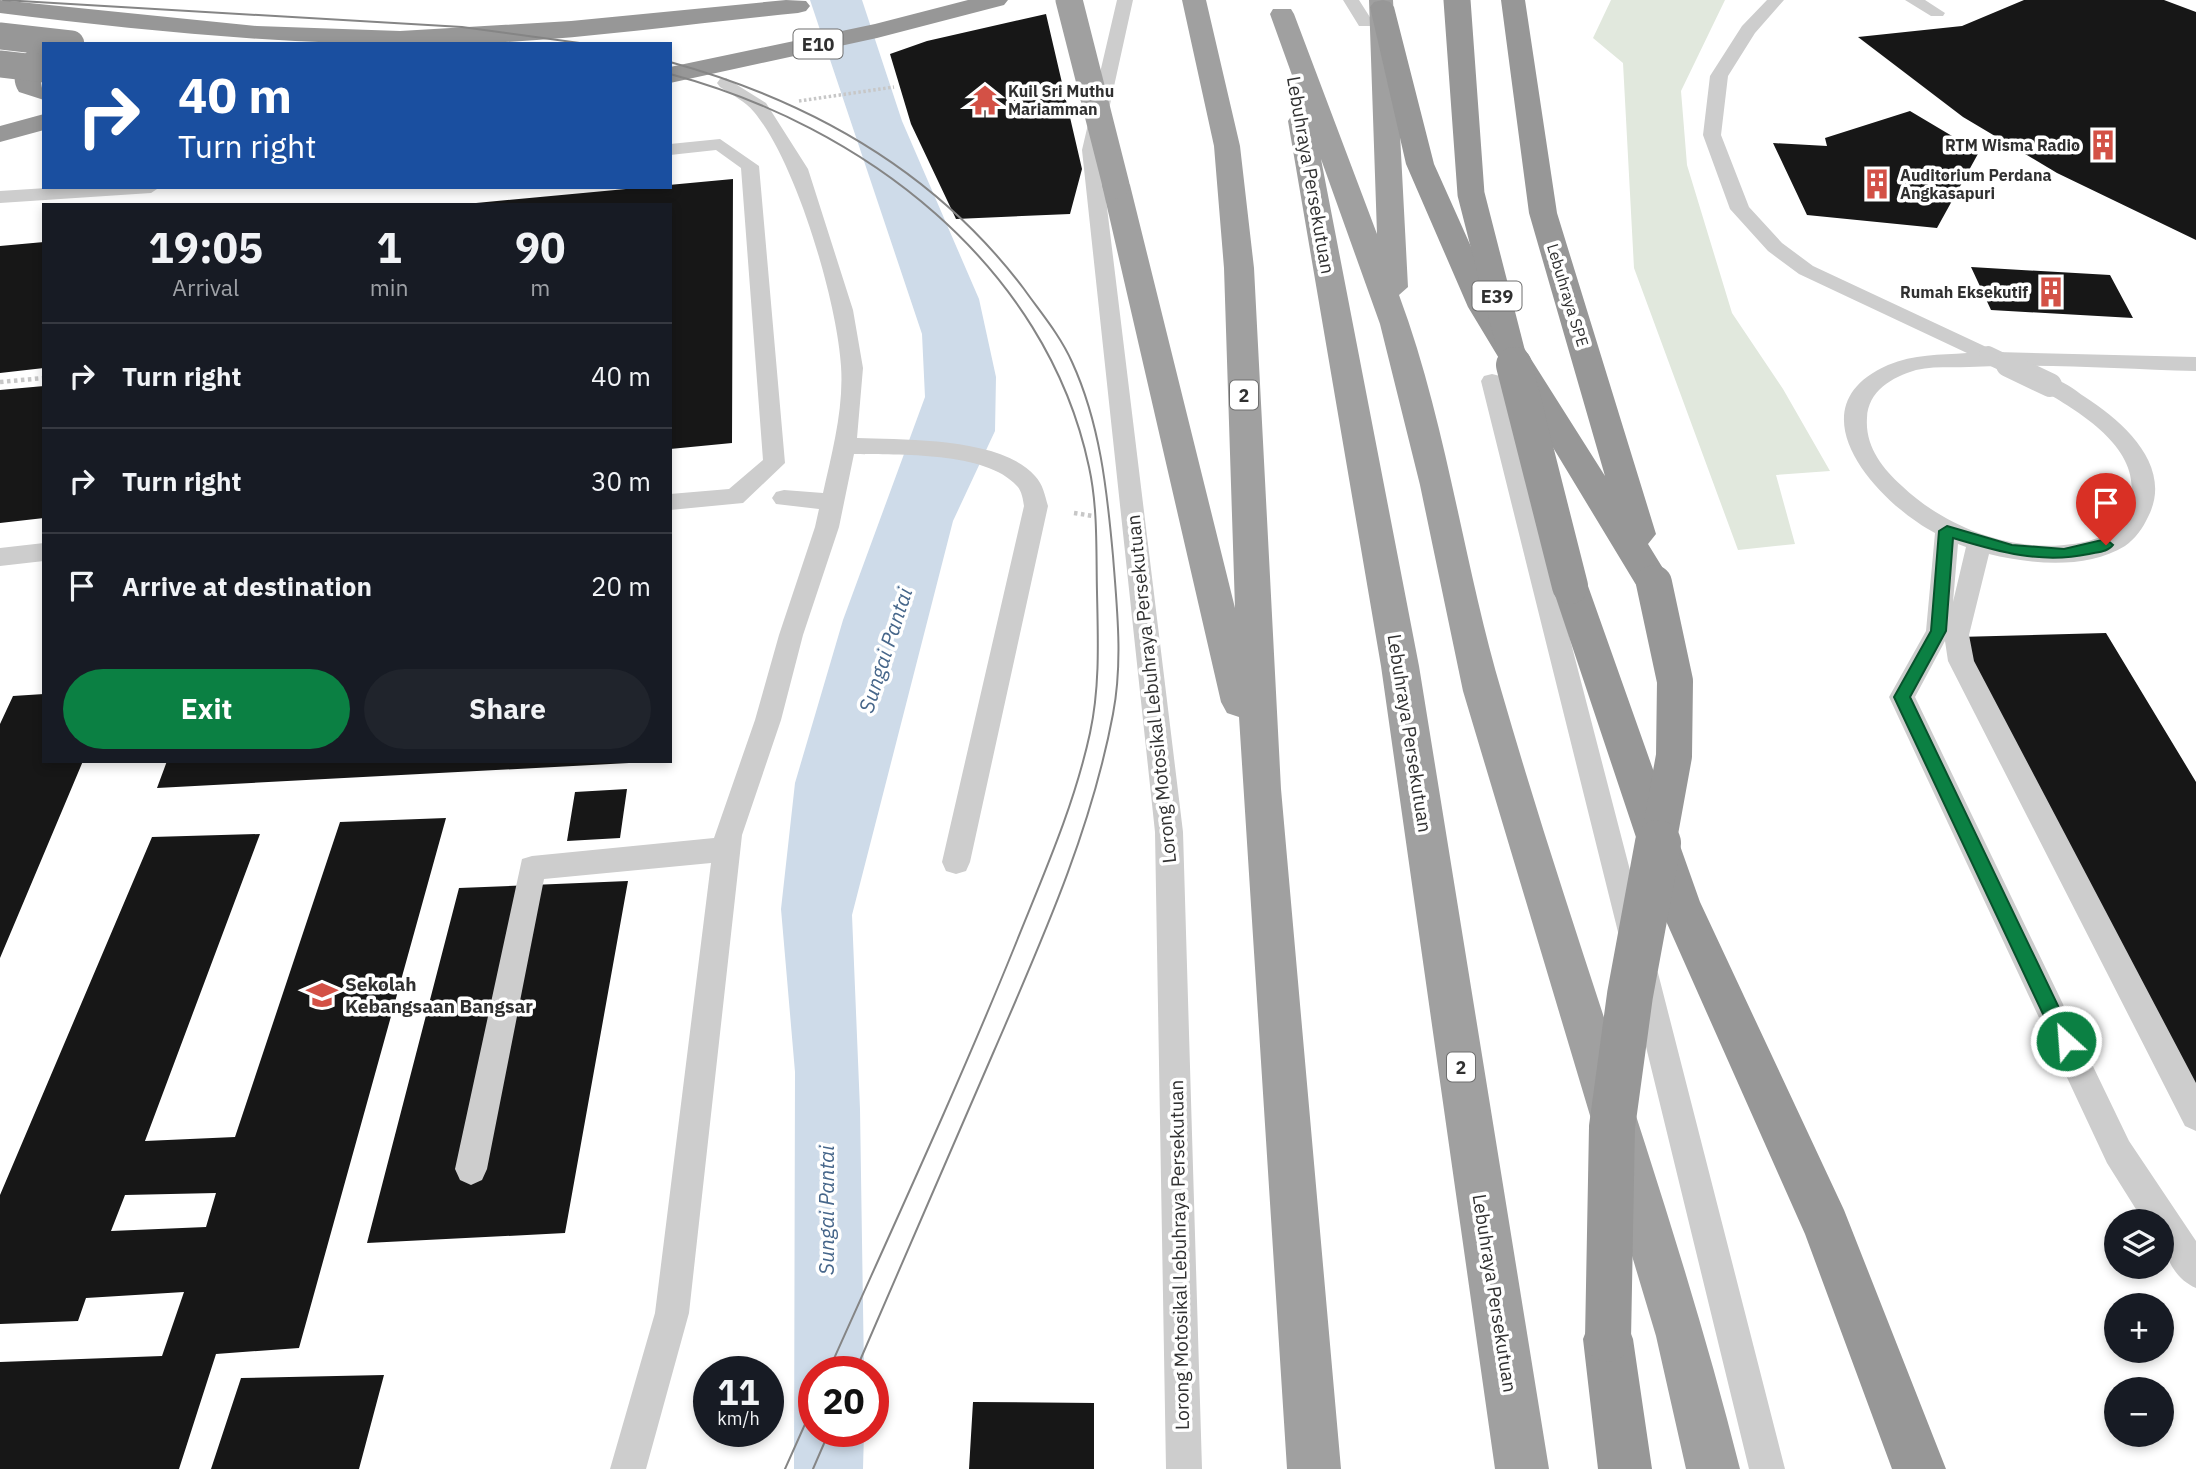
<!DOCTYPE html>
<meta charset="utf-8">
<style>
body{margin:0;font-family:"IBM Plex Sans",sans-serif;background:#20242c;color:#f1f3f6;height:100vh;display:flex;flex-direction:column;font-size:26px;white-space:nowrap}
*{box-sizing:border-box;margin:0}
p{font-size:23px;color:#9ea1a6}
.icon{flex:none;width:38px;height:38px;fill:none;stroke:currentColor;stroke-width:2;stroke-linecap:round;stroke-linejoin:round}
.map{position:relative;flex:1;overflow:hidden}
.sheet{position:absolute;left:42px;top:203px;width:630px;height:560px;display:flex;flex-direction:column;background:#171b24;border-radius:0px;box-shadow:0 4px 10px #0003}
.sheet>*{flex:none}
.top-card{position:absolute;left:42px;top:42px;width:630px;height:147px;border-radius:0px;box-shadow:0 4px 10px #0003;background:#1a4fa0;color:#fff;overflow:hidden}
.fabs{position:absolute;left:2104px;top:1209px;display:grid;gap:14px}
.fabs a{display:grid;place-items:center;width:70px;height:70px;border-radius:50%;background:#171b24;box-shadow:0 4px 10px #0003;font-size:35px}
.speed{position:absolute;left:693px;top:1356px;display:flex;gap:14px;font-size:35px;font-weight:700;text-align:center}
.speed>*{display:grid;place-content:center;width:91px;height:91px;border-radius:50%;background:#171b24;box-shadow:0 4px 10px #0003;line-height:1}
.speed small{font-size:18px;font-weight:400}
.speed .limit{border:10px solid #d22;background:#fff;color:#111}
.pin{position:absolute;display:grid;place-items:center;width:60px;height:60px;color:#fff;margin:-72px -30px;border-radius:50% 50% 50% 0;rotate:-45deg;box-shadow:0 0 7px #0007}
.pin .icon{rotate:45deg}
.me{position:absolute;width:77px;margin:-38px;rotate:334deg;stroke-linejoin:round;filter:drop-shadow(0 0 5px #0008)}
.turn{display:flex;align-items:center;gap:24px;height:147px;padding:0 21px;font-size:32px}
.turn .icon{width:91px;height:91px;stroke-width:2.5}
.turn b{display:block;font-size:49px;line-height:60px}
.eta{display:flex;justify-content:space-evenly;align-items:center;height:119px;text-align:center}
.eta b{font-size:42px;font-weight:700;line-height:49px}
.button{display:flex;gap:14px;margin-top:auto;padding:14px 21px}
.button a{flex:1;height:80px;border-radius:42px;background:#0b8043;color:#fff;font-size:28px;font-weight:700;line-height:80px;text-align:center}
.button a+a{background:#20242c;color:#f1f3f6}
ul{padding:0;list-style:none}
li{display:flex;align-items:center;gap:21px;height:105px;padding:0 21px;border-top:2px solid #363941}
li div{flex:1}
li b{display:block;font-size:26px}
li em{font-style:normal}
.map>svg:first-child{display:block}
.green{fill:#e1e8dd}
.water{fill:#cedbe9}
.building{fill:#171717;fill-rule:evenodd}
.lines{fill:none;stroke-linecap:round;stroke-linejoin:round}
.path-far1{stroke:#c7c7c7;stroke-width:3.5;stroke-dasharray:2.5 2.5;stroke-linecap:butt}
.path{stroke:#c7c7c7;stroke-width:4.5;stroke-dasharray:3.5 3.5;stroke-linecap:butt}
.service{fill:#cdcdcd;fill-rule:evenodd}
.trunk{fill:#a0a0a0;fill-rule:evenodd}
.motorway{fill:#979797;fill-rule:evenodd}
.tram{stroke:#858585;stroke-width:2}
.service-bridge-far1{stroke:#cdcdcd;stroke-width:18}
.service-bridge{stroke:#cdcdcd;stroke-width:24}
.trunk-bridge{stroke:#a0a0a0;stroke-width:27}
.motorway-bridge-far2{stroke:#979797;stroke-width:27}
.motorway-bridge-far1{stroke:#979797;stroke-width:36}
.motorway-bridge{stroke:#979797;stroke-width:46}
.route{fill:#0b8043;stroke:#07532c;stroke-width:2}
.labels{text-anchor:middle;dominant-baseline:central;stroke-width:7;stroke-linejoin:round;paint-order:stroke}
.far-poi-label{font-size:16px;font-weight:bold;fill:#303030;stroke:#fff;text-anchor:start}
.far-street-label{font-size:16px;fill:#303030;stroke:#fff}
.shield{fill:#fff;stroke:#6e6e6e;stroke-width:2}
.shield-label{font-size:18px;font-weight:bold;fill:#303030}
.street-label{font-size:19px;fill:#303030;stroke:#fff}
.poi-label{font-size:19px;font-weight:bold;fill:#303030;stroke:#fff;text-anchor:start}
.water-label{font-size:21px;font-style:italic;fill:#46668a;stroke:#fff}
</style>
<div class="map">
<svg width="2196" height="1469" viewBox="0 0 2196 1469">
<rect width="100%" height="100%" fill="#fff"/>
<path class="green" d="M1611,0H1725L1681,91L1687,165L1732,313L1783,389L1830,471L1776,475L1795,544L1738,550L1634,268L1623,63L1593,38Z"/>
<path class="water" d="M810,0H862L902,121L979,299L996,377L995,431L953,521L852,915L860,1109L864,1372H814V1432H864L863,1469H794L795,1072L781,909L795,783L843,620L925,397L922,334Z"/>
<path class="building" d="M2024,0H2164L2196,12V240L2057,173L1963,117L1858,37L1962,26Z
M1046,14L1082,169L1070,214L956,219L911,124L890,54L927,41Z
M1910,111L1979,152L1937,228L1807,215L1773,143L1827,146L1825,138Z
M733,179L732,443L670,449V205L476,203Z
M44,242V368L0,373V246Z
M1971,267L2110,275L2133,318L1991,310Z
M44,386V518L0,523V390Z
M2106,633L2196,782V1094L1958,637Z
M44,694V761H83L0,958V724L13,696Z
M167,761H629V763L157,788Z
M627,789L620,838L567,841L575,792Z
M446,818L299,1348L216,1354L179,1469H0V1362L162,1356L184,1292L86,1298L78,1321L0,1324V1195L152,837L260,834L145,1141L235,1137L340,822ZM216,1193L206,1227L111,1231L125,1195Z
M628,881L565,1233L367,1243L459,888Z
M384,1375L359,1469H211L241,1378Z
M973,1402L1094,1403V1469H969Z"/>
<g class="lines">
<path class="path-far1" d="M799,101L894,87"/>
<path class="path" d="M0,382L44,378
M1074,513L1093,516"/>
<path class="service" d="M1117,0H1133L1100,150L1183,832L1202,1469H1166L1155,832L1082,150Z
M1343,0H1359L1373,22L1371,26H1359Z
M1767,0H1784L1755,33L1728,76L1721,135L1749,207L1782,243L1813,266L1997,352L2196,357V371C2120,369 2045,363 1969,367C1952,368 1933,366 1916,370C1892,377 1868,391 1867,418C1865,446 1882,468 1902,486C1951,533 2034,561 2101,537C2116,531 2127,517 2130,502C2143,449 2081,413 2042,390L2039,385L2042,380C2058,375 2072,388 2085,397C2124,422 2174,467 2148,517C2143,528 2135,539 2125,546C2086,570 2030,564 1989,554L1969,635L1974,661L2196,1083V1131L2185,1126L1948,661L1945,641L1915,697L2129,1141L2196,1241V1288C2170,1277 2161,1247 2161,1222H2144L2107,1163L1889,697L1926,631L1935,533C1878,503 1790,408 1888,365C1914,354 1939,355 1967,353L1799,274L1768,251L1730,209L1703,135L1710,76L1742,26ZM1958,544L1966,547L1953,602Z
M1905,0H1925L1945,13L1943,16H1931Z
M726,78L766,103L808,169L853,310L863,368L857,438C905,440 1001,437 1035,476C1043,484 1045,496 1048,506L970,862L966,871L956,874L946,871L942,862L1024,506C1023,500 1022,491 1017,486C986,451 898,455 854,454L839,527L803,635L781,720L742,835L689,1313L646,1469H610L655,1313L711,863L544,879L487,1169L482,1180L471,1185L460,1180L455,1169L522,859L532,856L714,838L755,720L779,635L815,527L819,509L776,504L772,498L776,492L784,490L823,493C832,453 844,408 841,366C837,301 796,162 754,112C746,102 731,94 720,87L717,83L720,79Z
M720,139L759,166L785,463L743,503L670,510V494L729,489L763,460L741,168L716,150L670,155V144Z
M62,187H160L151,193L0,203V191Z
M1492,374L1500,376L1503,381L1646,932L1642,941L1632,945L1622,941L1618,932L1481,381L1484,376Z
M44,543V561L0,566V548Z
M1643,959L1653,963L1658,973L1785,1469H1749L1628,973L1633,963Z"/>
<path class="trunk" d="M1182,0H1206L1240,146L1254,268L1281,789L1341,1469H1287L1239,717L1227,713L1221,702L1102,185L1106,179H1126L1130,185L1235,608L1224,268L1214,146Z
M1369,0H1393L1408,287L1399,295C1447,424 1463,562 1502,693C1577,953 1674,1206 1740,1469H1686L1656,1336L1463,691L1420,485L1380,324L1321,159L1419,666L1549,1469H1495L1381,666L1288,121L1292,115L1306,114L1270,14L1273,9H1291L1294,14L1377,234Z"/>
<path class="motorway" d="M0,0L257,26L400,31L571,21L786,0L806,1L810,6L806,11L798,13C686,24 573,41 460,44C304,47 154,32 0,13Z
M968,0H1008L1004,5L877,38L670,83V67L875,24Z
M1383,0L1390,2L1394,7L1434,164L1498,307L1605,476L1529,213L1501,0H1525L1557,213L1656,534L1648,544L1672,583L1667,593L1654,597L1641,593L1468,307L1406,164L1370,7L1374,2Z
M44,43L49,44H44L40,76L44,100L19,92C6,73 24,47 44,43Z
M44,114V130L0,142V126Z
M1570,572L1583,576L1588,586L1700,902L1844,1210L1946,1469H1892L1805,1234L1658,903L1552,586L1557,576Z
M1608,1314L1626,1321L1633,1339L1652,1469H1598L1583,1339L1590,1321Z"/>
<path class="tram" d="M3,0L462,27L587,44
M670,62C811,101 935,171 1024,289C1041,313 1060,335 1072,362C1100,423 1107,490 1113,556C1117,608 1123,662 1113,714C1091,832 1041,942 994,1051C948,1158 901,1265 855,1372
M670,74C862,125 1046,264 1089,467C1098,508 1096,551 1097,592C1098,640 1100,687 1090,733C1074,807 1042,878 1014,948C956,1091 891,1231 828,1372
M785,1469L814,1404
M813,1469L829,1432"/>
<path class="service-bridge-far1" d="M1988,355L2011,366"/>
<path class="service-bridge" d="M2008,365L2050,385"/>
<path class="trunk-bridge" d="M1069,0L1116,185"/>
<path class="motorway-bridge-far2" d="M1457,0L1471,194L1515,366
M0,36L71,44
M0,64L44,69"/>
<path class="motorway-bridge-far1" d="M1514,365L1570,586
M1654,583L1675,681L1674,756L1658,844"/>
<path class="motorway-bridge" d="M1608,1339L1612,1127L1630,995L1658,843"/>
</g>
<path class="route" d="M1947,526L2012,545L2064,549L2106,539L2113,545C2108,552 2097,552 2089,554C2041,564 1999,552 1953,538L1946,631L1910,697L2072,1035L2075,1041L2072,1048L2066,1050L2059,1048L1894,697L1931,631L1939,531Z"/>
<defs>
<g id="temple-bare" transform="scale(2.415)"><path d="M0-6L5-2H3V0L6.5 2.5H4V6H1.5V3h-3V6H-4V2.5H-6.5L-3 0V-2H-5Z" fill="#d35146" stroke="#fff" stroke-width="2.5" paint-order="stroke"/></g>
<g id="building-bare" transform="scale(2.415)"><path d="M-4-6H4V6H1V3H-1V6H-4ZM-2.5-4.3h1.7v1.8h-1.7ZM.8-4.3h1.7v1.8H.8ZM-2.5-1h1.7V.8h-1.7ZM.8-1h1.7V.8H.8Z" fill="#d35146" stroke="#fff" stroke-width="2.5" paint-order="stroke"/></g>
<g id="school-bare" transform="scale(2.415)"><path d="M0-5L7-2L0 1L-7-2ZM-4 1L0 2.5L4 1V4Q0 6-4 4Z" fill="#d35146" stroke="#fff" stroke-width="2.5" paint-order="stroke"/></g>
</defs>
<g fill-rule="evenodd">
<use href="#temple-bare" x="985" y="100"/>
<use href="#building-bare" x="2103" y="145"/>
<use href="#building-bare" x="1877" y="184"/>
<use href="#building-bare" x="2051" y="292"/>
<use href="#school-bare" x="322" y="995"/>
</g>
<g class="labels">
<g class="far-poi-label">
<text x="1008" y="91">Kuil Sri Muthu<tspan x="1008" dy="18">Mariamman</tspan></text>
<text x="2080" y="145" text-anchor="end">RTM Wisma Radio</text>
<text x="1900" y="175">Auditorium Perdana<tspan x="1900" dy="18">Angkasapuri</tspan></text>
<text x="2028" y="292" text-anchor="end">Rumah Eksekutif</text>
</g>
<g class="far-street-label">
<text transform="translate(1568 295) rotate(73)">Lebuhraya SPE</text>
</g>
<g class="shield">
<rect x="793.5" y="29.5" width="49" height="29" rx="5"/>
<rect x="1472.5" y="281.5" width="49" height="29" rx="5"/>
<rect x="1230" y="380.5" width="28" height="29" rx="5"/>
<rect x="1447" y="1052.5" width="28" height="29" rx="5"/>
</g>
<g class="shield-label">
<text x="818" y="44">E10</text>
<text x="1497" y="296">E39</text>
<text x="1244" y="395">2</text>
<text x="1461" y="1067">2</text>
</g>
<g class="street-label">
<text transform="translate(1311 175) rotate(80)">Lebuhraya Persekutuan</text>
<text transform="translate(1151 689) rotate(-96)">Lorong Motosikal Lebuhraya Persekutuan</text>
<text transform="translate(1410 733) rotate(81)">Lebuhraya Persekutuan</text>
<text transform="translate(1179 1255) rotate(-91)">Lorong Motosikal Lebuhraya Persekutuan</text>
<text transform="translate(1495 1293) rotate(81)">Lebuhraya Persekutuan</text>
</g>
<g class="poi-label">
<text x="345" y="984">Sekolah<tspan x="345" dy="22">Kebangsaan Bangsar</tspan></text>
</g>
<g class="water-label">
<text transform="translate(885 650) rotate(-72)">Sungai Pantai</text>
<text transform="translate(826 1210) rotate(-90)">Sungai Pantai</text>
</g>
</g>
</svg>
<div class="fabs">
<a><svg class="icon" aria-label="layers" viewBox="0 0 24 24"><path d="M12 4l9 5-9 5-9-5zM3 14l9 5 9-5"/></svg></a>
<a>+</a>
<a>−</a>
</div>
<div class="speed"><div>11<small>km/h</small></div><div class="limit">20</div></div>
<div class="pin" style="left:2106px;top:545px;background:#d93025"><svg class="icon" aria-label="arrive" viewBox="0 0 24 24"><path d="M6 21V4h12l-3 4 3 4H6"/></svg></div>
<svg class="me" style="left:2066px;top:1041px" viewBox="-20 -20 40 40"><circle r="17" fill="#0b8043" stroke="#fff" stroke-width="3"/><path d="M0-11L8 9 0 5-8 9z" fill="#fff"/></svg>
<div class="top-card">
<div class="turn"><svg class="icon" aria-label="right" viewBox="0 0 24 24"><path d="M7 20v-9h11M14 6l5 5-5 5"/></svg><div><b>40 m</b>Turn right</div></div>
</div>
<section class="sheet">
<div class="eta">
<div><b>19:05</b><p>Arrival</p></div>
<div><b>1</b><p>min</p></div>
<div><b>90</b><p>m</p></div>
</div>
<ul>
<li><svg class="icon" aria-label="right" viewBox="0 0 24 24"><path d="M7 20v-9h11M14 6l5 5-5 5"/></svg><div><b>Turn right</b></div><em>40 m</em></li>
<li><svg class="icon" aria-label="right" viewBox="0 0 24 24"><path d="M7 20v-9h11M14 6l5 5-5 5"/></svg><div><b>Turn right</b></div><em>30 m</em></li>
<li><svg class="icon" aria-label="arrive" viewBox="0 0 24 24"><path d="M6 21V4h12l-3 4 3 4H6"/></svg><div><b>Arrive at destination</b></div><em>20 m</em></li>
</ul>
<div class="button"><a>Exit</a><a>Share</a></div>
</section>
</div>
